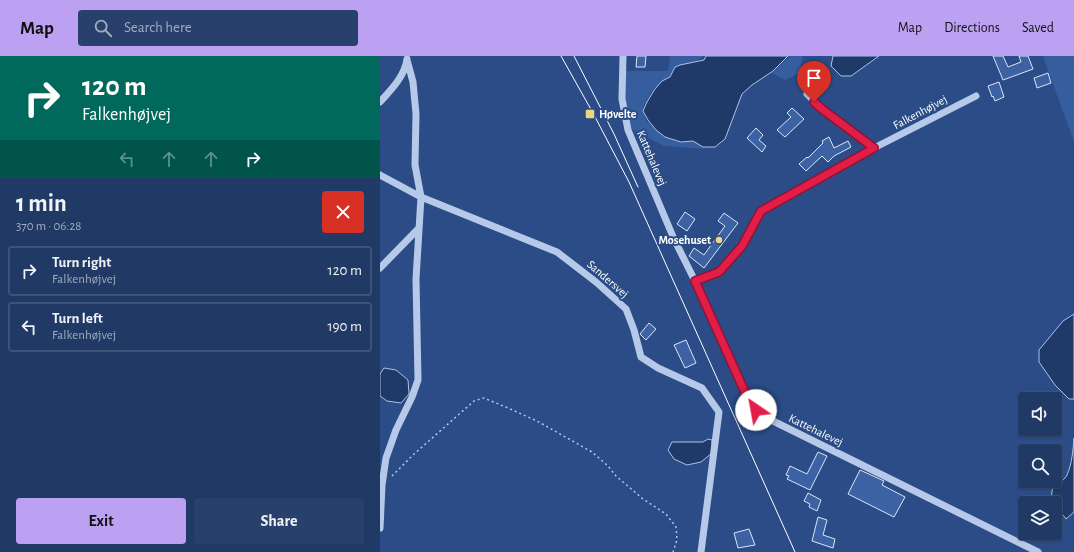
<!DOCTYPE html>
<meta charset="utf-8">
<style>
body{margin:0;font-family:"Alegreya Sans",sans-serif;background:#28406b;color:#f1f3f6;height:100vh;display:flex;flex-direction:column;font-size:15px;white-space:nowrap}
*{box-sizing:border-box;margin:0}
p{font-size:13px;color:#a2acbf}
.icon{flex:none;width:22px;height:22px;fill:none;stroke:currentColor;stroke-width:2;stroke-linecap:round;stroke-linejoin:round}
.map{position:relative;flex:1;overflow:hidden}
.sheet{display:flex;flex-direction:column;background:#203965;width:380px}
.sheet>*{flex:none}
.banner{background:#00695c;color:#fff;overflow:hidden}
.buttons{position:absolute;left:638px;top:336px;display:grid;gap:8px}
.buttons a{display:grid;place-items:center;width:44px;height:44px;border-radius:4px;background:#203965;box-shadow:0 1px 3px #0004,0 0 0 1px #3d5379;font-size:20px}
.pin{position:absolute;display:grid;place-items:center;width:34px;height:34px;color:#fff;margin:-41px -17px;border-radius:50% 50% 50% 0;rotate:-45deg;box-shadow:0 0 4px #0007}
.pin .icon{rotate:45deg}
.me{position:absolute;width:44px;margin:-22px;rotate:327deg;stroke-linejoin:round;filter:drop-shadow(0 0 3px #0008)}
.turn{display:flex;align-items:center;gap:14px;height:84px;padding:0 16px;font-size:18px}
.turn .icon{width:52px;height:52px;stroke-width:2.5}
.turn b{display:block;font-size:28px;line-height:34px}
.lanes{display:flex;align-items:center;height:38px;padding:0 16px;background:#0003;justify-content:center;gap:20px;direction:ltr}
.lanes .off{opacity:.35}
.round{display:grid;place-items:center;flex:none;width:42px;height:42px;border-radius:4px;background:#28406b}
.head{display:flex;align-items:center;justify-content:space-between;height:68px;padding:0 16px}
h1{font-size:24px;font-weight:700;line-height:30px}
.button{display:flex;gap:8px;margin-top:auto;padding:8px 16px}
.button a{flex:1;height:46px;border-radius:4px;background:#bca0f2;color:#111;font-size:16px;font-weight:700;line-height:46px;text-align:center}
.button a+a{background:#28406b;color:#f1f3f6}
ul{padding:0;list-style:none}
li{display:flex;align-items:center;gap:12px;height:50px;margin:0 8px 6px;padding:0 8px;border:2px solid #3d5379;border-radius:4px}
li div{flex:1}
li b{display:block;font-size:15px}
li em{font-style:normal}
header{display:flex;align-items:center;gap:24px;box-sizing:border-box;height:56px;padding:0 20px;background:#bca0f2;color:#111}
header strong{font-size:19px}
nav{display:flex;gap:22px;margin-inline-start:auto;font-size:14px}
.search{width:280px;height:36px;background:#28406b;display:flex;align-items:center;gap:10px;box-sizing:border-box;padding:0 14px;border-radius:4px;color:#a2acbf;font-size:15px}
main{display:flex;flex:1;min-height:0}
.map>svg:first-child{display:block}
.green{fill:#365d9e}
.water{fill:#1f3968;stroke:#acc3e8}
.building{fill:#3c62a3;stroke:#dbe5f6}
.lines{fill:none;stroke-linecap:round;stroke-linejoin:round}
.path{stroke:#b7c9e8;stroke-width:1.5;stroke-dasharray:2 3;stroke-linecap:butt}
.minor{stroke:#b7c9e8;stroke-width:7}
.tram{stroke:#fff;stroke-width:1}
.route-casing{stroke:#92132f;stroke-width:10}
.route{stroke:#e11d48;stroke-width:7}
.poi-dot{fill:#eed67f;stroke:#2b4c87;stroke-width:1.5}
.labels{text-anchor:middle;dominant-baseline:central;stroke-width:4;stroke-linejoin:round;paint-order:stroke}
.street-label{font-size:12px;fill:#fff;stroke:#2b4c87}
.poi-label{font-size:12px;font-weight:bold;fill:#fff;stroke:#2b4c87;text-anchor:start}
</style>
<header>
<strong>Map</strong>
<div class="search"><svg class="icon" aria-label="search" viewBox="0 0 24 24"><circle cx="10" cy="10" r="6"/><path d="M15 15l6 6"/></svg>Search here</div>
<nav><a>Map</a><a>Directions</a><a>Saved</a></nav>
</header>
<main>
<section class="sheet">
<div class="banner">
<div class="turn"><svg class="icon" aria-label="right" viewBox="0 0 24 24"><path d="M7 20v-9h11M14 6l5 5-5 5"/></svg><div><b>120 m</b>Falkenhøjvej</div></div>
<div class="lanes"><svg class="icon off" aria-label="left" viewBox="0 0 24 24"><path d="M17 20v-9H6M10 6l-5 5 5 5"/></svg><svg class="icon off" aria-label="ahead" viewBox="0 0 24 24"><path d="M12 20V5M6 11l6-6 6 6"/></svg><svg class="icon off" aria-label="ahead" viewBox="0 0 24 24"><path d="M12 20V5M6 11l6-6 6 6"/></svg><svg class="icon" aria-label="right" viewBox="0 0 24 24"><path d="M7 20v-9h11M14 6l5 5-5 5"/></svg></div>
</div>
<div class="head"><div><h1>1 min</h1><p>370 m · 06:28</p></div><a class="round" style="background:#d93025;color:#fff"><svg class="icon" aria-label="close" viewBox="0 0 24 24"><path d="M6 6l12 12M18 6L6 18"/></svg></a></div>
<ul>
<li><svg class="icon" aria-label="right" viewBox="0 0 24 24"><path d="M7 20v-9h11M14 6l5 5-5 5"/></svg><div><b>Turn right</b><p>Falkenhøjvej</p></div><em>120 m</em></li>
<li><svg class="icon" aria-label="left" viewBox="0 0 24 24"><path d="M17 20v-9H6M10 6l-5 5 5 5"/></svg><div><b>Turn left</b><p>Falkenhøjvej</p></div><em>190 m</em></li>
</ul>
<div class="button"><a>Exit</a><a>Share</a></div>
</section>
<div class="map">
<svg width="694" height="496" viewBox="0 0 694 496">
<rect width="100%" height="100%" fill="#2b4c87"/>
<path class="green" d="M290,0H324L274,32L263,51L266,65L300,84L322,83L324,93L284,90L245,70L246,15H288Z
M410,0H423L419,17L405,24L392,17Z
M663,0H694V86Z"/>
<path class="water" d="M326,0H408L393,15L372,29L362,38L345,83L335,91H323L313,85L301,86L285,81L276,74L268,64L263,55L267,46L275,33L282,25L290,21L295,11L300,9L324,4Z
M453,0H499L471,20H461L451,10Z
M694,258V343H689L675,329L659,306V294L683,265Z
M4,312L16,314L28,324L29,338L21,347L7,345L0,340V318Z
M694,382V456L686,463C682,456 675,455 675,447H673C668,424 680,432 687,419C692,408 693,394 694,382Z
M328,383L332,384V397L321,406L307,409L294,403L288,394L292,386H323Z"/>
<path class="building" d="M257,0H266L265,11H256Z
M613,0H623L628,11L641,6L639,0H648L653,13L623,24Z
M668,17L671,27L657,32L654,22Z
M619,26L624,41L615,45L613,40L612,41L608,30Z
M412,52L424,63L405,81L397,74L411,61L407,57Z
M376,72L383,79L379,84L386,90L382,96L367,82Z
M449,81L454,92L468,85L471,91L454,100L448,106L442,100L426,115L419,108L427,101L428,102L443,87L442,85Z
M305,156L315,163L307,175L297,168Z
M344,157L358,167L324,212L309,200L314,192L324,199L345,170L338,165Z
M269,267L276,273L266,284L260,278Z
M306,284L316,307L305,312L294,289Z
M438,396L447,400L430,434L407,423L409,420L406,419L410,410L427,418Z
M480,414L504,425L502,429L525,441L514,461L468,438Z
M428,437L441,444L437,455L429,451L430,448L424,445Z
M438,461L447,464L443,479L455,483L453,492L432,485Z
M369,473L375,489L358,492L354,477Z"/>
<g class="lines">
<path class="path" d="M12,420L33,399L94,345L104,342L128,352L157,365L212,396L228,410L236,420L263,443L286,458L296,471L297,484L293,496"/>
<path class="minor" d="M243,0L242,43L248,74L294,183L315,225L368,343L376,354L389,363L658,496
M427,38L442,53L494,92
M0,46C11,34 25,20 27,3
M0,119L41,141L177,196L216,226L246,253L254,274L261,301L278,312L322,332L339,356L321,496
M0,212L39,172
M315,225L339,216L362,190L381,155L494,92L596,40
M0,472L2,429L6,402L16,374L32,341L38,324L36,223L41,141L35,109L36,58L33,26L27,4"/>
<path class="tram" d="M181,0L213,57L249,126L415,496
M194,0L234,78L258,131"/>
</g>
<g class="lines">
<g class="route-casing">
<path id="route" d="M376,354L368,343L315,225L339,216L362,190L381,155L494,92L442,53L434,46"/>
</g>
<use href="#route" class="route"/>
</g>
<g class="poi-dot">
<rect x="205" y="53" width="10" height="10" rx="2"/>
<circle cx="339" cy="184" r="4"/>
</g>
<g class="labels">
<g class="street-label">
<text transform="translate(540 56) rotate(-28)">Falkenhøjvej</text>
<text transform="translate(272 102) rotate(67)">Kattehalevej</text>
<text transform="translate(228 223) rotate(41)">Sandersvej</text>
<text transform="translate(436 374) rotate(26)">Kattehalevej</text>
</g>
<g class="poi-label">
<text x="219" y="58">Høvelte</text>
<text x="331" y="184" text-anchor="end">Mosehuset</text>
</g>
</g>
</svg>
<div class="buttons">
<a><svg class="icon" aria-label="sound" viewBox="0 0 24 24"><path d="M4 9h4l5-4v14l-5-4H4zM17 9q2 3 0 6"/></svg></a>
<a><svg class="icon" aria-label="search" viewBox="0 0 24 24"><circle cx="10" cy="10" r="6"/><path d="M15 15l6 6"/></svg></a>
<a><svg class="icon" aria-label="layers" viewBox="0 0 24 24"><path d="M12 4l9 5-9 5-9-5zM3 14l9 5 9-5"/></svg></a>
</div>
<div class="pin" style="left:434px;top:46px;background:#d93025"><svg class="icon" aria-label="arrive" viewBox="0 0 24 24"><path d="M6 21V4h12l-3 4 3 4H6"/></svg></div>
<svg class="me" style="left:376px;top:354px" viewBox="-20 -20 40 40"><circle r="19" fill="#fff"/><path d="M0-13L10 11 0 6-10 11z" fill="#e11d48"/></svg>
</div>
</main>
